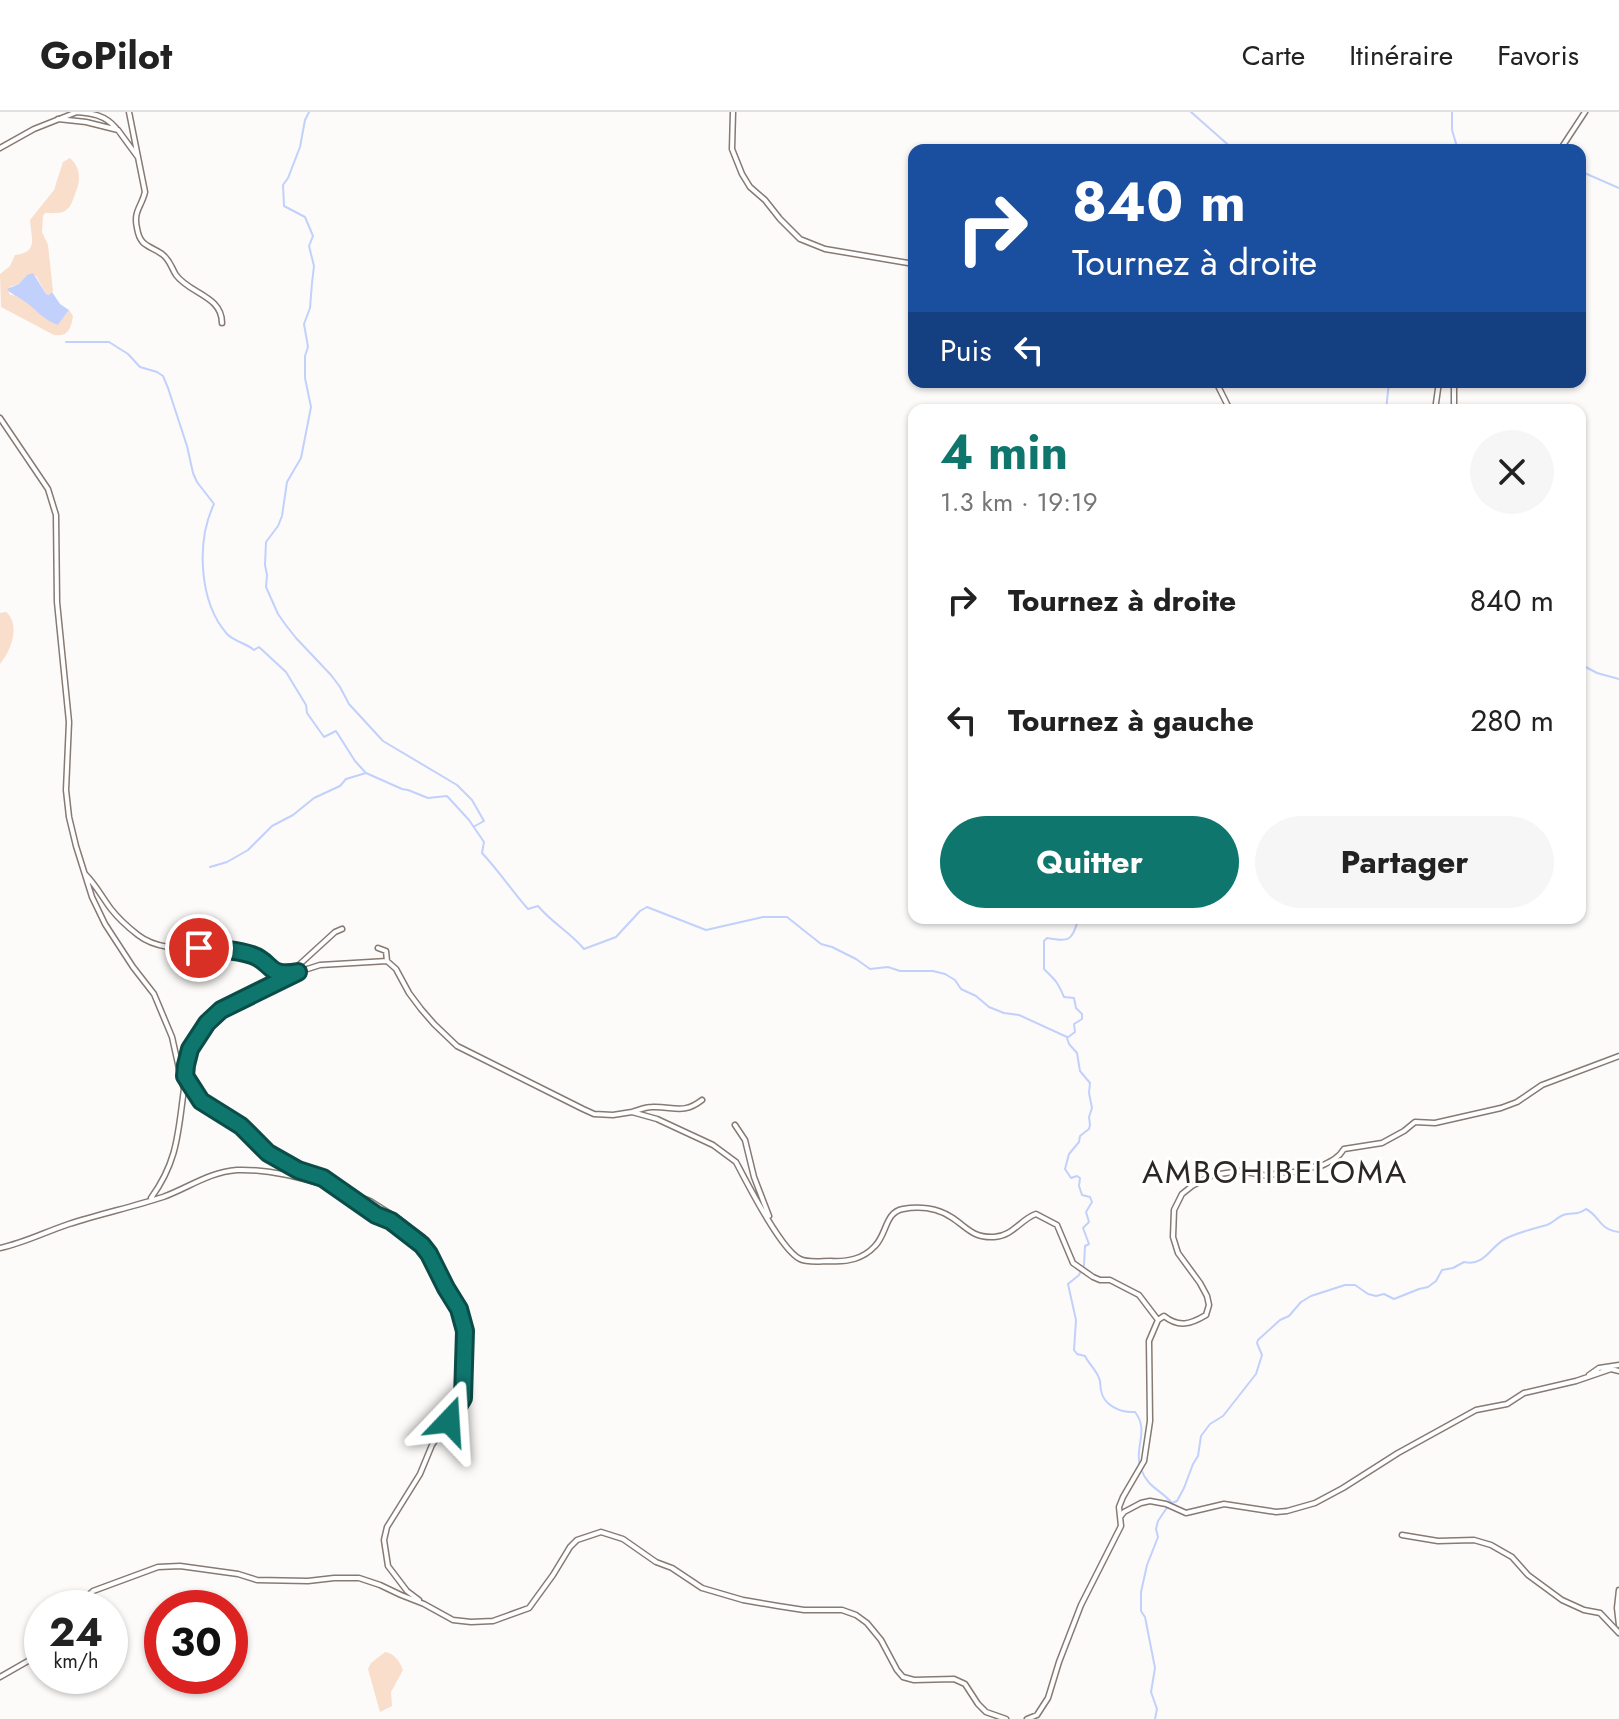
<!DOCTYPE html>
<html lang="fr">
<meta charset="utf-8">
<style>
body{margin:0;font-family:Jost,sans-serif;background:#f6f6f6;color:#222;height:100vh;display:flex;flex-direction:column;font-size:30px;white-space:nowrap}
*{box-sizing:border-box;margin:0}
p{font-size:26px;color:#767676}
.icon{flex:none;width:44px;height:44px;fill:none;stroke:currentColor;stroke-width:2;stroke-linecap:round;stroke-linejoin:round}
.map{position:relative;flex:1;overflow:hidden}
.details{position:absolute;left:908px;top:292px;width:678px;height:520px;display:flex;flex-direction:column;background:#fff;border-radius:16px;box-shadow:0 2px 6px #0004}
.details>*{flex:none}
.guide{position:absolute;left:908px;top:32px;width:678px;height:244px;border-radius:16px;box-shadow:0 2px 6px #0004;background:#1a4fa0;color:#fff;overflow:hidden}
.speed{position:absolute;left:24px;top:1478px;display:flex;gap:16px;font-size:40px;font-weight:700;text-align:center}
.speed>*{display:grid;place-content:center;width:104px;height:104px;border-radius:50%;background:#fff;box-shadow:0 2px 6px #0004;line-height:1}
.speed small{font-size:20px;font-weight:400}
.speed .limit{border:12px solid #d22;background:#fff;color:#111}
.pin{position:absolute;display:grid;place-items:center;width:68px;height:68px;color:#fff;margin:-34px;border:4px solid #fff;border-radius:50%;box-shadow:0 2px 8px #0007}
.me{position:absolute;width:88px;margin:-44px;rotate:20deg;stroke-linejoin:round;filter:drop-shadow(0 0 6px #0008)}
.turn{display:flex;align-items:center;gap:28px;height:168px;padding:0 32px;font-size:36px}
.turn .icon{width:104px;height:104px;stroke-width:2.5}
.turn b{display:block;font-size:56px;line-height:68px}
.then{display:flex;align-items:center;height:76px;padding:0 32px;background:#0003;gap:16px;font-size:30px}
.round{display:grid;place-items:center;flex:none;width:84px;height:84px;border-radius:42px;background:#f6f6f6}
.headline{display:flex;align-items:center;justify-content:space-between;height:136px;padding:0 32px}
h1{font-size:48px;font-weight:700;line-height:60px;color:#0f766e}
.cta{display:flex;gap:16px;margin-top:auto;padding:16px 32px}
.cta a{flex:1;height:92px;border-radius:48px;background:#0f766e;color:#fff;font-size:32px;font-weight:700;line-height:92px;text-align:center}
.cta a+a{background:#f6f6f6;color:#222}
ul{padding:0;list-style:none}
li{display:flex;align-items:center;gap:24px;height:120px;padding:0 32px}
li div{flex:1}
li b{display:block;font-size:30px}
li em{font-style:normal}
header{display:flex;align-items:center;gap:48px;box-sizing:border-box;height:112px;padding:0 40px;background:#fff;border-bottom:2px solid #e0e0e0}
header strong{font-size:38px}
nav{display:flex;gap:44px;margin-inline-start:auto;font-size:28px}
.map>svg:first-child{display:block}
.green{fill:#f8decb}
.water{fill:#c1d1fc}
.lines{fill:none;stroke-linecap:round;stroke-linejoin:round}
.stream{stroke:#c1d1fc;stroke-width:2}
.minor-casing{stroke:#867a72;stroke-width:7}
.minor{stroke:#fff;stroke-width:4}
.route-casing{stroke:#0a4d48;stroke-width:20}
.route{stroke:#0f766e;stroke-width:14}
.labels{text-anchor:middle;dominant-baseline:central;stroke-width:6;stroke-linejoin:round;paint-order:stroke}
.quarter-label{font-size:32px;letter-spacing:2px;fill:#2c2724;stroke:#fff}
</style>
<header>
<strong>GoPilot</strong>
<nav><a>Carte</a><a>Itinéraire</a><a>Favoris</a></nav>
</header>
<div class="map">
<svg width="1619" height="1607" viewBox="0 0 1619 1607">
<rect width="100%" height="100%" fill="#fdfbf9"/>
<path class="green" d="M70,46C81,56 81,69 75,82C73,88 71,95 65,99C60,102 51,101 45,101L43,104L42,120L48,133L53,179L50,183L46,182L36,164L27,163L19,172L10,175L9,182L21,186L58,213L69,198L73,204C71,217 68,225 54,223L1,195L0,162L10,154L15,143C39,140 31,127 30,108L54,78L63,50Z
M6,500C21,513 11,539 0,552V501Z
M385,1540C394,1541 400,1550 403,1558L391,1580L392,1594L380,1600L368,1557L371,1551Z"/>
<path class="water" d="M33,161L46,182L49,183L52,180L60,192L69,198L58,213C43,208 36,197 24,189C17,184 12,183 7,177L19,172L27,163Z"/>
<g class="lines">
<path class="stream" d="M309,0L305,8L300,35L288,66L283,73L284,94L305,105L313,124L309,134L314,154L312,171L310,196L304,212L308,235L305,244V266L311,295L301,346L287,370L282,404L278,414L266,430L265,453L267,463L266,475L278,502L285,512L296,526L331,563L340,575L349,592L383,629L457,673L472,688L484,709L475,714
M1191,0L1234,38
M1452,0V18L1458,38
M1259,38L1263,34L1267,38
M1580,59L1619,76
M66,230H109L128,242L140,255L157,260L163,264L168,276L187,334L193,361L197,370L214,392C196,430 199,490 227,522C235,530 246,531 254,538L259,535L286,560L306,593L307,601L324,625L336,619L355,649L365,660
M1386,298L1389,270
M1580,552L1597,561L1619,567
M210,755L227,750L248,738L272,714L293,703L314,686L340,674L346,667L366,661L402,677L408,678L428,686L447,684L469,708L484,730L482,741C499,759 512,779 528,797L538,794C552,811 570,820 584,837L616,825L640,799L647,795L706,818L763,805H787L821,832L832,835L856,847L870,857L888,855L900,859H933L945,862L955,868L961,877L976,884L989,895L1004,901L1019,903L1067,925
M1079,806C1071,829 1071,830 1047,826L1044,829V857C1056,869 1057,869 1064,885L1074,886L1076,896L1082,902V907L1074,912L1075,920L1067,926L1069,932L1077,941L1080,959L1090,971L1089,981L1092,996L1089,1005L1090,1013L1089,1017L1080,1024L1079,1030L1069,1042L1065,1057L1071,1066L1077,1064L1080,1066L1079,1074L1082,1083L1090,1085L1092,1090L1086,1100L1089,1110L1083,1116L1089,1132L1085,1134L1084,1153L1079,1163L1068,1172L1076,1208L1074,1238L1077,1242L1085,1244C1089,1252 1096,1258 1099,1266C1101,1270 1100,1274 1101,1278C1103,1294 1122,1301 1135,1300C1150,1319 1133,1336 1141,1357C1148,1376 1160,1377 1172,1391
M1155,1607L1157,1597L1151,1580L1155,1556L1145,1505L1141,1499V1480L1147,1453L1158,1425L1156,1417L1158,1409L1166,1397L1172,1391L1177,1389L1184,1376L1193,1352L1198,1344L1201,1324L1210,1312L1223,1304L1256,1262L1262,1243L1257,1231L1258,1228L1280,1208L1289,1204L1301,1190L1311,1184L1345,1173H1355L1368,1182L1376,1184L1384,1182L1394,1187L1419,1177L1428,1175L1436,1169L1442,1158L1453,1156L1464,1150C1484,1155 1490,1135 1505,1127C1518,1120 1533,1117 1547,1113C1553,1111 1556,1106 1563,1103C1572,1100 1577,1104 1586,1097C1600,1104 1599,1118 1619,1120"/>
<g class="minor-casing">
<path id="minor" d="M75,0C92,1 105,3 116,16
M129,0L145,80C142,94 133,99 137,116C140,135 149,133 162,142C170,148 171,155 176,163C190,182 222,184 222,211
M733,0L732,37L742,62L750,75L765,88L780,107L800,127L825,137L914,152
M58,7L86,10L118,18L137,44
M0,36L34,17L77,0
M1560,38L1585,0
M1216,270L1230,298
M1454,270V298
M1435,298L1439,270
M0,306L48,377L56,403L57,490L69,610L66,678L69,705L76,734L92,785L105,812L133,855L154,882L172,925L182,970L184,977C178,1020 178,1049 151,1086
M85,762C96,773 102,785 111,797C118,806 129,816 138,823C166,845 213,832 247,841C265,846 269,862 290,861
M378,836L386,839L387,849
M289,862L335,820L342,817
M632,1000C639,998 645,995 652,995C673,994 683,1003 702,988
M735,1013L745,1028L754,1065L769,1104
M345,1079L370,1089L400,1108L423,1125L432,1136L434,1151L446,1176L459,1197L465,1219L463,1286L432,1333L420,1362L387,1415L384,1428L388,1454L407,1479L419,1488
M0,1136C24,1131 45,1120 69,1112C100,1102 132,1095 163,1085C188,1076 209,1060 237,1058C271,1057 301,1066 333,1075
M434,1151L422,1133L391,1109L376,1103L323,1066L298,1058L268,1041L241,1014L201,989L185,964L186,953L190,937L207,911L221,898L298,860L320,853L387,849L396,857L409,881L421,897L434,912L457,934L583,997L594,1002L613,1003L632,1000L657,1007L713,1033L736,1050C747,1071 781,1138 800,1147C808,1151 821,1149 830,1149C848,1150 863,1147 875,1134C887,1122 885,1100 903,1097C919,1094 937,1096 951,1105C967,1115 972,1126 994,1125C1013,1124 1021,1107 1036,1102L1057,1113L1073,1151L1093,1165L1100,1168H1110L1139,1183L1158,1208
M1589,1263L1599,1256L1619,1253
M1121,1404L1124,1400L1141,1391L1150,1389L1166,1392L1186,1401L1224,1392L1276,1400L1287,1399L1315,1391L1343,1376L1398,1341L1476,1298L1507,1292L1524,1281L1576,1269L1611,1257L1619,1259
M1402,1423L1438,1429L1474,1428L1491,1433L1512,1445L1528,1463L1562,1488L1584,1498L1600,1501L1619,1521
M1619,1478L1617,1496L1619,1513
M74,1496L93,1479L158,1455L180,1454L238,1462L257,1468L308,1469L334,1466H359L380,1473L401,1483L424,1492L453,1508L471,1510L493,1509L529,1496L553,1463L570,1435L577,1428L601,1420L623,1427L656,1450L672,1456L702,1476L743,1488L778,1494L804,1498H842L856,1503L867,1511L881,1528L897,1558L903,1565L914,1568L954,1567L965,1572L978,1592L986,1600L1006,1607
M0,1565L28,1549L42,1532
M1027,1607L1037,1603L1048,1586L1059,1550L1081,1493L1121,1414L1119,1395L1123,1385L1144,1349L1150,1309L1149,1229L1158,1208L1164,1204C1179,1216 1191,1212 1206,1203L1209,1193L1207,1184L1200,1171L1178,1141L1173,1125L1174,1098L1182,1082L1192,1074L1213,1063L1240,1059L1268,1064L1281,1060H1299L1316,1054L1319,1055C1329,1050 1338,1047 1344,1037L1382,1031L1404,1019L1415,1010L1435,1011L1501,996L1517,990L1542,973L1619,944"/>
</g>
<use href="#minor" class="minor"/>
</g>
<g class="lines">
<g class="route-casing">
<path id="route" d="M199,836C216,837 235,837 252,843C273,850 267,866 298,860L221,898L207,911L190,937L186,953L185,964L201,989L241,1014L268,1041L298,1058L323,1066L376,1103L391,1109L422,1133L429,1142L446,1176L459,1197L465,1219L463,1286L449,1309"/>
</g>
<use href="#route" class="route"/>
</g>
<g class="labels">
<g class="quarter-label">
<text x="1275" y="1060">AMBOHIBELOMA</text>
</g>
</g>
</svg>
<div class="speed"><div>24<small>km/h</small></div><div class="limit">30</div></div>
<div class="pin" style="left:199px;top:836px;background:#d93025"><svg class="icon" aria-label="arrive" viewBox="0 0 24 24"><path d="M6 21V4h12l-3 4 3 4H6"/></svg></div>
<svg class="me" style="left:449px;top:1309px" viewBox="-20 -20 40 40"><path d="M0-17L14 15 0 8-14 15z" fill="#0f766e" stroke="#fff" stroke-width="4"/></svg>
<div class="guide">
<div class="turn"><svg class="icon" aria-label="right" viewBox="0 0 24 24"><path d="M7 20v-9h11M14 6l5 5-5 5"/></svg><div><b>840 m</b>Tournez à droite</div></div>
<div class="then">Puis<svg class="icon" aria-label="left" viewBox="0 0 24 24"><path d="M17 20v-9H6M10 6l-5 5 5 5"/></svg></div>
</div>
<section class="details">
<div class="headline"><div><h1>4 min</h1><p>1.3 km · 19:19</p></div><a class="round"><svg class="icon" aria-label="close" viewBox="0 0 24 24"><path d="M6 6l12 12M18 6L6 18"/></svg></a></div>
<ul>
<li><svg class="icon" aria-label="right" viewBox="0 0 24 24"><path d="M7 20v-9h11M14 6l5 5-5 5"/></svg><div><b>Tournez à droite</b></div><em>840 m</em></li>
<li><svg class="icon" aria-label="left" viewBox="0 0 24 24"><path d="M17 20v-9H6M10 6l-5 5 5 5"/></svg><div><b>Tournez à gauche</b></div><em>280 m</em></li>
</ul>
<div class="cta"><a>Quitter</a><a>Partager</a></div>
</section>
</div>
